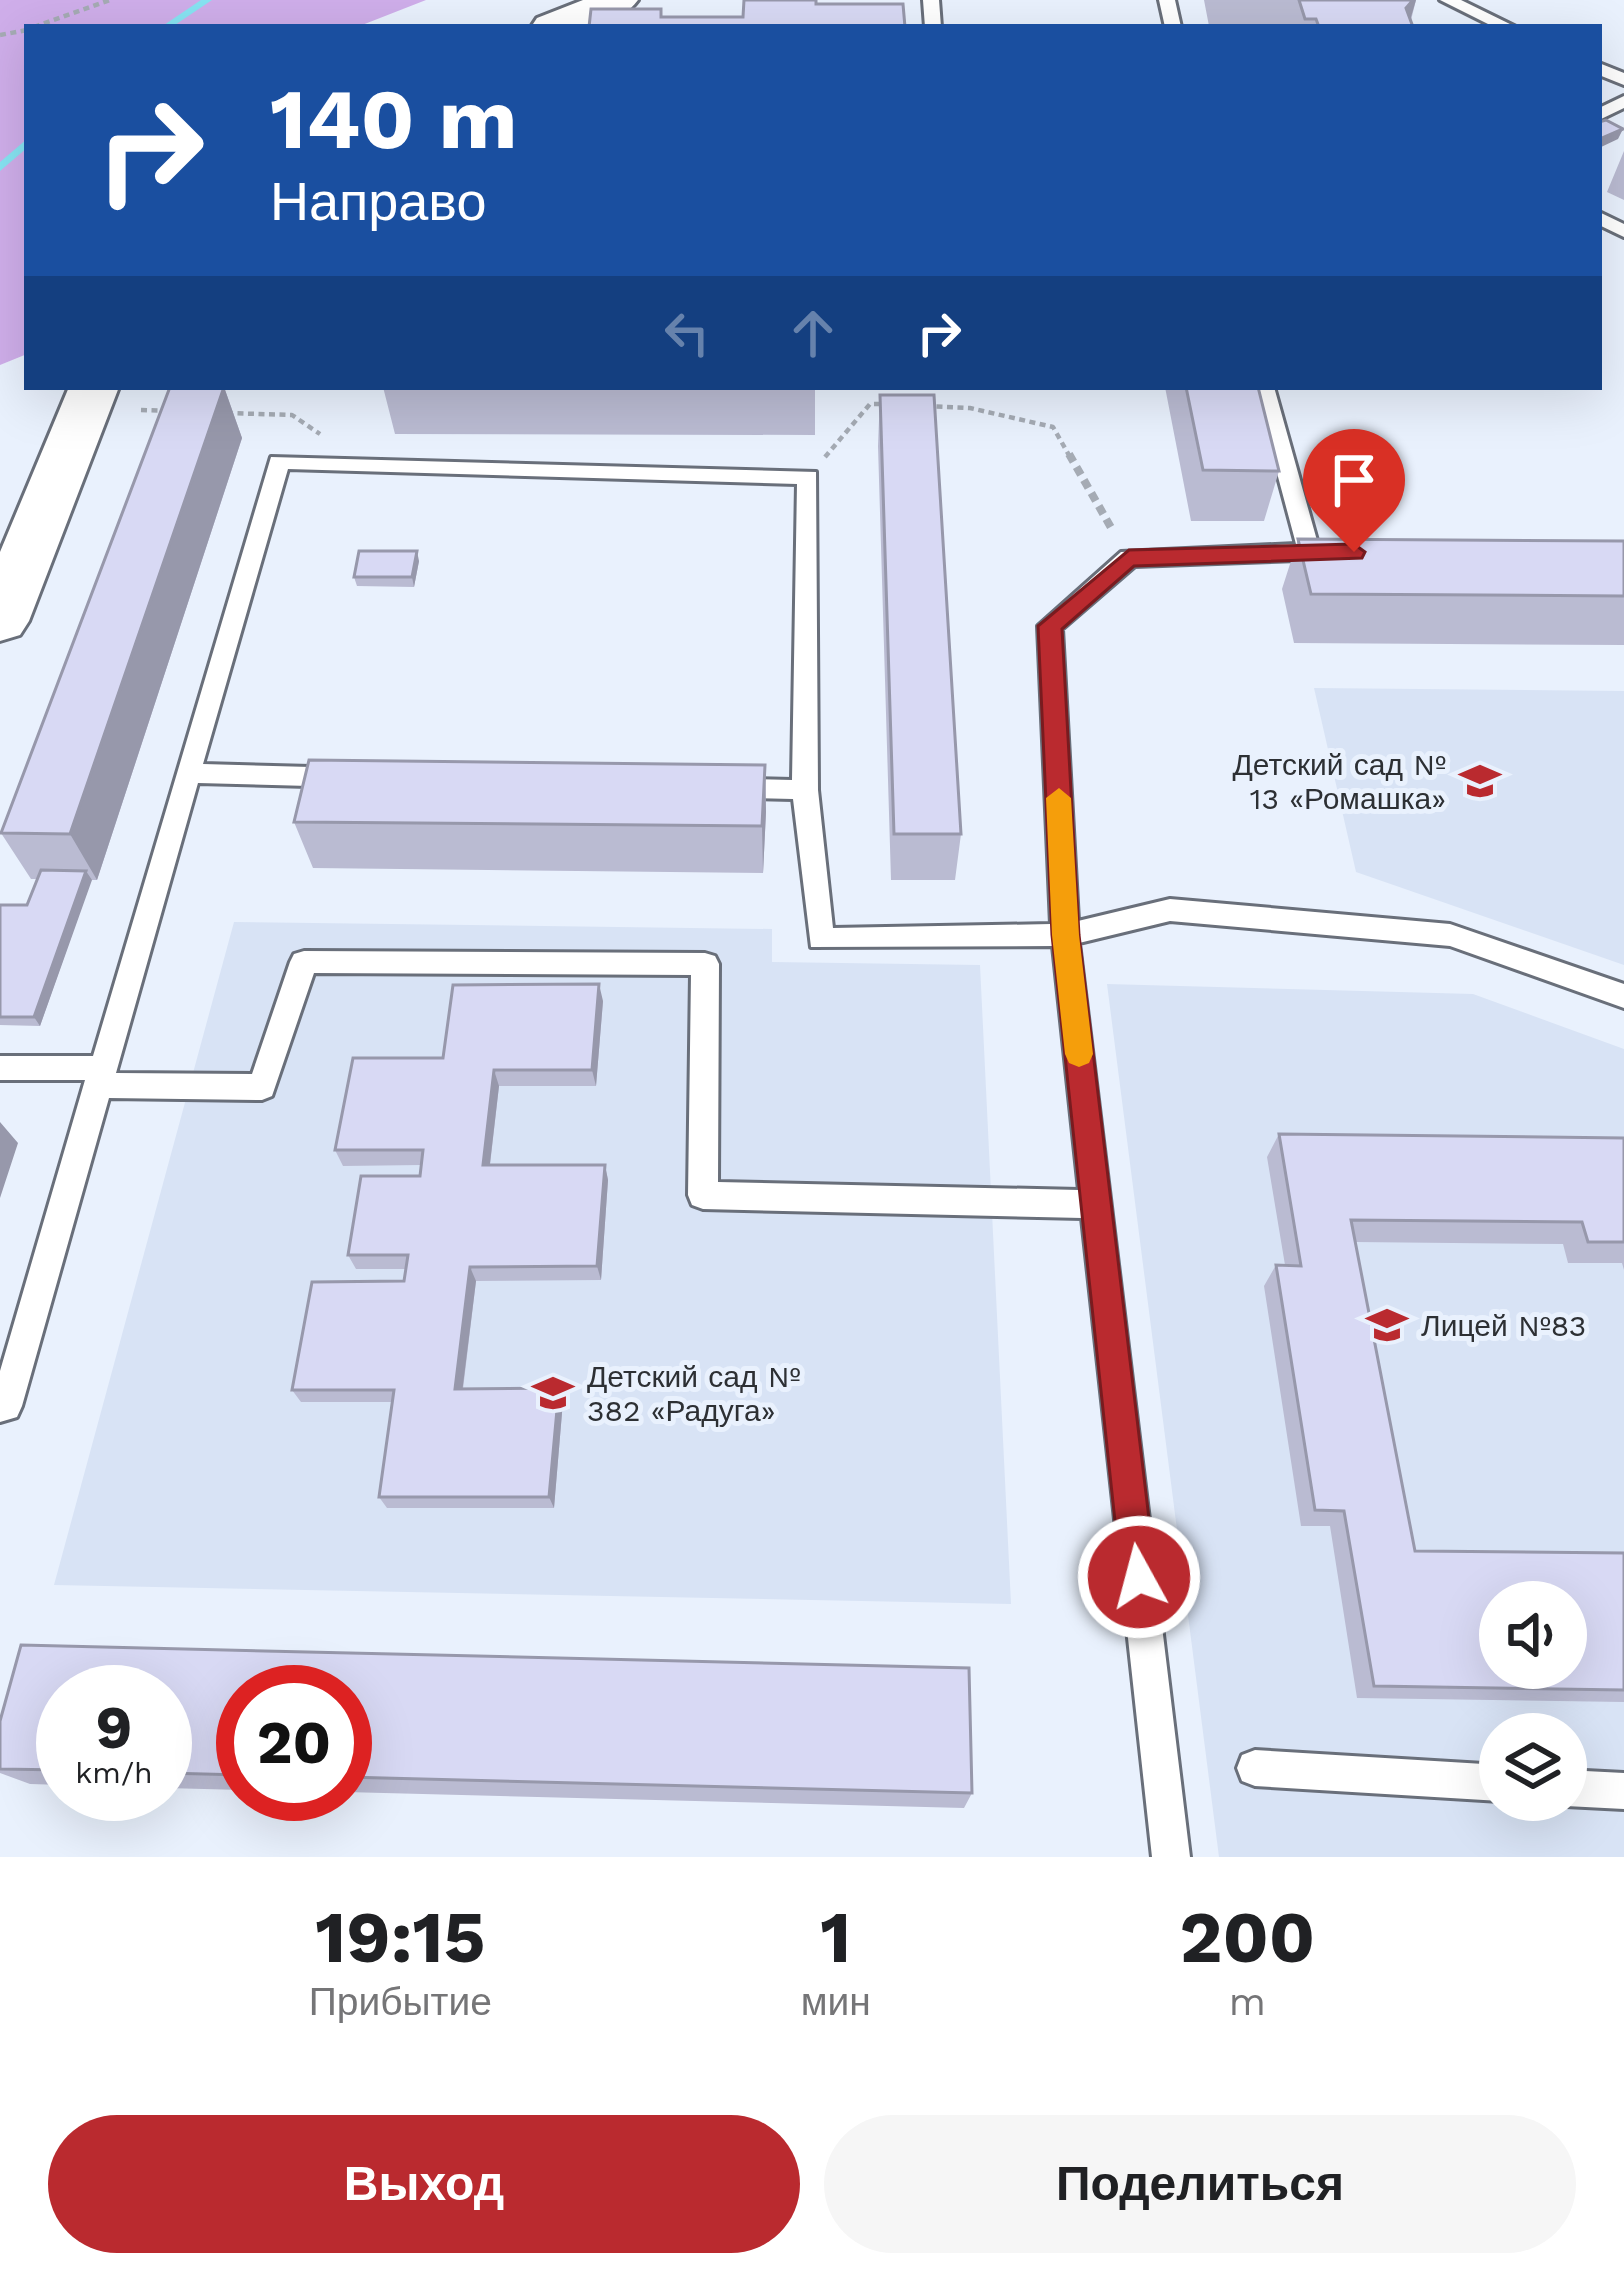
<!DOCTYPE html>
<html lang="ru">
<meta charset="utf-8">
<style>
body{margin:0;font-family:"Work Sans",sans-serif;background:#f6f6f6;color:#202124;height:100vh;display:flex;flex-direction:column;font-size:45px;white-space:nowrap}
*{box-sizing:border-box;margin:0}
p{font-size:39px;color:#757577}
.icon{flex:none;width:66px;height:66px;fill:none;stroke:currentColor;stroke-width:2;stroke-linecap:round;stroke-linejoin:round}
.map{position:relative;height:1857px;overflow:hidden}
.panel{display:flex;flex-direction:column;background:#fff;flex:1}
.panel>*{flex:none}
.top-card{position:absolute;left:24px;top:24px;width:1578px;height:366px;border-radius:0px;box-shadow:0 12px 48px #0002;background:#1a4fa0;color:#fff;overflow:hidden}
.buttons{position:absolute;left:1479px;top:1581px;display:grid;gap:24px}
.buttons a{display:grid;place-items:center;width:108px;height:108px;border-radius:50%;background:#fff;box-shadow:0 12px 48px #0002;font-size:60px}
.speed{position:absolute;left:36px;top:1665px;display:flex;gap:24px;font-size:60px;font-weight:700;text-align:center}
.speed>*{display:grid;place-content:center;width:156px;height:156px;border-radius:50%;background:#fff;box-shadow:0 12px 48px #0002;line-height:1}
.speed small{font-size:30px;font-weight:400}
.speed .limit{border:18px solid #d22;background:#fff;color:#111}
.pin{position:absolute;display:grid;place-items:center;width:102px;height:102px;color:#fff;margin:-123px -51px;border-radius:50% 50% 50% 0;rotate:-45deg;box-shadow:0 0 12px #0007}
.pin .icon{rotate:45deg}
.me{position:absolute;width:132px;margin:-66px;rotate:353deg;stroke-linejoin:round;filter:drop-shadow(0 0 9px #0008)}
.turn{display:flex;align-items:center;gap:42px;height:252px;padding:0 48px;font-size:54px}
.turn .icon{width:156px;height:156px;stroke-width:2.5}
.turn b{display:block;font-size:84px;line-height:102px}
.lanes{display:flex;align-items:center;height:114px;padding:0 48px;background:#0003;justify-content:center;gap:60px;direction:ltr}
.lanes .off{opacity:.35}
.eta{display:flex;justify-content:space-evenly;align-items:center;height:204px;text-align:center}
.eta b{font-size:72px;font-weight:700;line-height:84px}
.button{display:flex;gap:24px;margin-top:auto;padding:24px 48px}
.button a{flex:1;height:138px;border-radius:72px;background:#ba2a2f;color:#fff;font-size:48px;font-weight:700;line-height:138px;text-align:center}
.button a+a{background:#f6f6f6;color:#202124}
.map>svg:first-child{display:block}
.built{fill:#d8e3f5;fill-rule:evenodd}
.forest{fill:#cfaeea}
.lines{fill:none;stroke-linecap:round;stroke-linejoin:round}
.stream{fill:#87e3f2;fill-rule:evenodd}
.lane-casing{stroke:#696f7a;stroke-width:6}
.secondary-casing{stroke:#696f7a;stroke-width:6}
.path-far1{stroke:#a5abb4;stroke-width:4.5;stroke-dasharray:6 4.5;stroke-linecap:butt}
.path{stroke:#a5abb4;stroke-width:8;stroke-dasharray:9 6;stroke-linecap:butt}
.lane{fill:#fff;fill-rule:evenodd}
.secondary{fill:#fff;fill-rule:evenodd}
.wall{fill:#babbd2}
.shaded-wall{fill:#9798ab}
.building{fill:#d8d9f4;stroke:#9798ab;stroke-width:3;fill-rule:evenodd}
.route{fill:#ba2a2f;stroke:#791b1f;stroke-width:3}
.slow{fill:#f59e0b}
.labels{text-anchor:middle;dominant-baseline:central;stroke-width:10;stroke-linejoin:round;paint-order:stroke}
.poi-label{font-size:30px;fill:#2d3034;stroke:#e9f1fd;text-anchor:start}
</style>
<div class="map">
<svg width="1624" height="1857" viewBox="0 0 1624 1857">
<rect width="100%" height="100%" fill="#e9f1fd"/>
<path class="built" d="M1314,688L1624,691V965L1356,872Z
M234,922L772,929V962L980,965L1011,1604L54,1585Z
M1107,984L1473,994L1624,1049V1857H1219ZM1500,1602H1566V1668H1500ZM1500,1734H1566V1800H1500Z"/>
<path class="forest" d="M0,0H426L357,27H27V354L0,365Z"/>
<g class="lines">
<path class="stream" d="M201,0H212L172,27H161Z
M27,139V148L0,171V162Z"/>
<g class="lane-casing">
<path id="lane" d="M923,0H939L941,27H925Z
M1159,0H1175L1181,27H1165Z
M1440,0H1461L1516,27H1494Z
M1599,63L1624,73V85L1599,75Z
M1624,96V108L1599,120V108Z
M1599,212L1624,224V237L1599,225Z
M1254,387H1274L1318,544L1334,546L1337,551L1326,559L1135,566L1062,629L1078,921L1170,899L1450,924L1624,984V1008L1450,946L1170,921L1079,943L1190,1857H1152L1082,1218L703,1209L692,1205L688,1195L691,975L314,973L272,1096L262,1100L109,1098L22,1406L17,1417L0,1422V1371L85,1080H0V1056H93L271,457L816,472L818,790L833,928L1051,924L1038,626L1121,552L1296,544ZM288,469L797,484L792,780L203,764ZM198,783L793,799L811,947L1053,946L1079,1190L718,1182L719,964L715,956L705,953L304,951L294,954L290,962L252,1074L116,1073Z
M1255,1750L1500,1765V1800H1503L1500,1801L1255,1786L1242,1781L1237,1768L1242,1755Z
M1566,1770L1624,1773V1809L1566,1806L1553,1801L1566,1800Z"/>
</g>
<g class="secondary-casing">
<path id="secondary" d="M583,0H638C616,31 564,27 531,27L537,18Z
M69,387H119L29,621L20,635L0,641V552Z"/>
</g>
<path class="path-far1" d="M34,27L110,0
M0,35L27,30
M926,406L970,408L1053,427L1070,457
M141,410L170,411
M227,413L292,415L320,434
M825,457L870,404H887"/>
<path class="path" d="M1069,454L1113,531"/>
<use href="#lane" class="lane"/>
<use href="#secondary" class="secondary"/>
</g>
<path class="wall" d="M1204,0H1416L1411,20L1413,27L1209,26Z
M1624,151V200L1607,192Z
M224,387L242,438L97,880H91L40,1026L0,1025V905H27L37,879H31L1,833Z
M383,387H815V435L395,434Z
M1165,387H1258L1279,471L1264,521H1191Z
M880,395L961,834L955,880H891L878,446Z
M1298,539L1624,541V645L1294,643L1282,589Z
M419,561L414,587L357,586L354,577Z
M765,765L766,812L763,873L313,868L294,822Z
M603,1001L596,1086H499L490,1165H605L608,1180L601,1280L476,1281L463,1389L559,1388L563,1401L554,1508H387L379,1497L393,1402H301L292,1390L404,1281L406,1269H356L348,1255L420,1176L421,1165L343,1166L335,1150L443,1058Z
M1279,1134L1624,1138V1270L1622,1263H1568L1563,1244L1355,1242L1415,1551L1624,1553V1702L1357,1698L1330,1526H1301L1264,1286L1276,1265H1285L1267,1157Z
M21,1645L969,1668L972,1793L964,1808L345,1792V1692H243V1790L165,1788V1692H63V1785L30,1784L0,1773V1721Z"/>
<path class="shaded-wall" d="M1413,0H1416L1408,27L1406,8Z
M1623,129L1618,139L1599,148L1600,139Z
M224,387L242,438L97,880L70,834Z
M417,551L419,561L414,587L412,577Z
M765,765L766,812L763,873L762,826Z
M86,871L92,880L40,1026L34,1017Z
M599,984L603,1001L596,1086L592,1070Z
M494,1070L499,1086L488,1180L483,1165Z
M0,1122L18,1143L0,1198Z
M605,1165L608,1180L601,1280L597,1266Z
M470,1267L476,1281L461,1401L455,1389Z
M559,1388L563,1401L554,1508L549,1497Z"/>
<path class="building" d="M744,0H816V4H903L905,27H589L591,9H661V17H743Z
M1299,0H1413L1406,8L1413,27H1319L1316,19H1305Z
M1606,120L1623,129L1600,139L1599,122Z
M170,387H224L70,834L1,833Z
M1186,387H1258L1279,471L1203,470Z
M880,395H934L961,834H894Z
M1298,539L1624,541V596L1311,594Z
M359,551H417L412,577H354Z
M309,760L765,765L762,826L294,822Z
M41,870L86,871L34,1017H0V905H27Z
M599,984L592,1070H494L483,1165H605L597,1266L470,1267L455,1389L559,1388L549,1497H379L394,1390H292L312,1282L404,1281L408,1255H348L361,1176H420L423,1150H335L353,1058H443L453,985Z
M1279,1134L1624,1138V1242H1588L1582,1222L1351,1220L1415,1551L1624,1553V1690L1374,1686L1344,1511L1315,1510L1276,1265L1301,1266ZM1500,1602H1566V1668H1500Z
M21,1645L969,1668L972,1793L345,1777V1692H243V1775L165,1773V1692H63V1770L0,1769V1721Z"/>
<path class="route" d="M1354,544L1365,552L1362,558L1134,566L1062,629L1079,935L1156,1577L1151,1589L1139,1595L1126,1589L1121,1577L1052,935L1038,626L1129,550Z"/>
<path class="slow" d="M1059,788L1071,798L1079,935L1093,1054L1089,1063L1079,1067L1069,1063L1065,1054L1052,935L1046,798Z"/>
<defs>
<g id="school-bare" transform="scale(3.24)"><path d="M0-5L7-2L0 1L-7-2ZM-4 1L0 2.5L4 1V4Q0 6-4 4Z" fill="#ba2a2f" stroke="#e9f1fd" stroke-width="2.5" paint-order="stroke"/></g>
</defs>
<g fill-rule="evenodd">
<use href="#school-bare" x="1480" y="781"/>
<use href="#school-bare" x="1387" y="1325"/>
<use href="#school-bare" x="553" y="1393"/>
</g>
<g class="labels">
<g class="poi-label">
<text x="1446" y="764" text-anchor="end">Детский сад №<tspan x="1446" dy="34">13 «Ромашка»</tspan></text>
<text x="1421" y="1325">Лицей №83</text>
<text x="587" y="1376">Детский сад №<tspan x="587" dy="34">382 «Радуга»</tspan></text>
</g>
</g>
</svg>
<div class="buttons">
<a><svg class="icon" aria-label="sound" viewBox="0 0 24 24"><path d="M4 9h4l5-4v14l-5-4H4zM17 9q2 3 0 6"/></svg></a>
<a><svg class="icon" aria-label="layers" viewBox="0 0 24 24"><path d="M12 4l9 5-9 5-9-5zM3 14l9 5 9-5"/></svg></a>
</div>
<div class="speed"><div>9<small>km/h</small></div><div class="limit">20</div></div>
<div class="pin" style="left:1354px;top:552px;background:#d93025"><svg class="icon" aria-label="arrive" viewBox="0 0 24 24"><path d="M6 21V4h12l-3 4 3 4H6"/></svg></div>
<svg class="me" style="left:1139px;top:1577px" viewBox="-20 -20 40 40"><circle r="17" fill="#ba2a2f" stroke="#fff" stroke-width="3"/><path d="M0-11L8 9 0 5-8 9z" fill="#fff"/></svg>
<div class="top-card">
<div class="turn"><svg class="icon" aria-label="right" viewBox="0 0 24 24"><path d="M7 20v-9h11M14 6l5 5-5 5"/></svg><div><b>140 m</b>Направо</div></div>
<div class="lanes"><svg class="icon off" aria-label="left" viewBox="0 0 24 24"><path d="M17 20v-9H6M10 6l-5 5 5 5"/></svg><svg class="icon off" aria-label="ahead" viewBox="0 0 24 24"><path d="M12 20V5M6 11l6-6 6 6"/></svg><svg class="icon" aria-label="right" viewBox="0 0 24 24"><path d="M7 20v-9h11M14 6l5 5-5 5"/></svg></div>
</div>
</div>
<section class="panel">
<div class="eta">
<div><b>19:15</b><p>Прибытие</p></div>
<div><b>1</b><p>мин</p></div>
<div><b>200</b><p>m</p></div>
</div>
<div class="button"><a>Выход</a><a>Поделиться</a></div>
</section>
